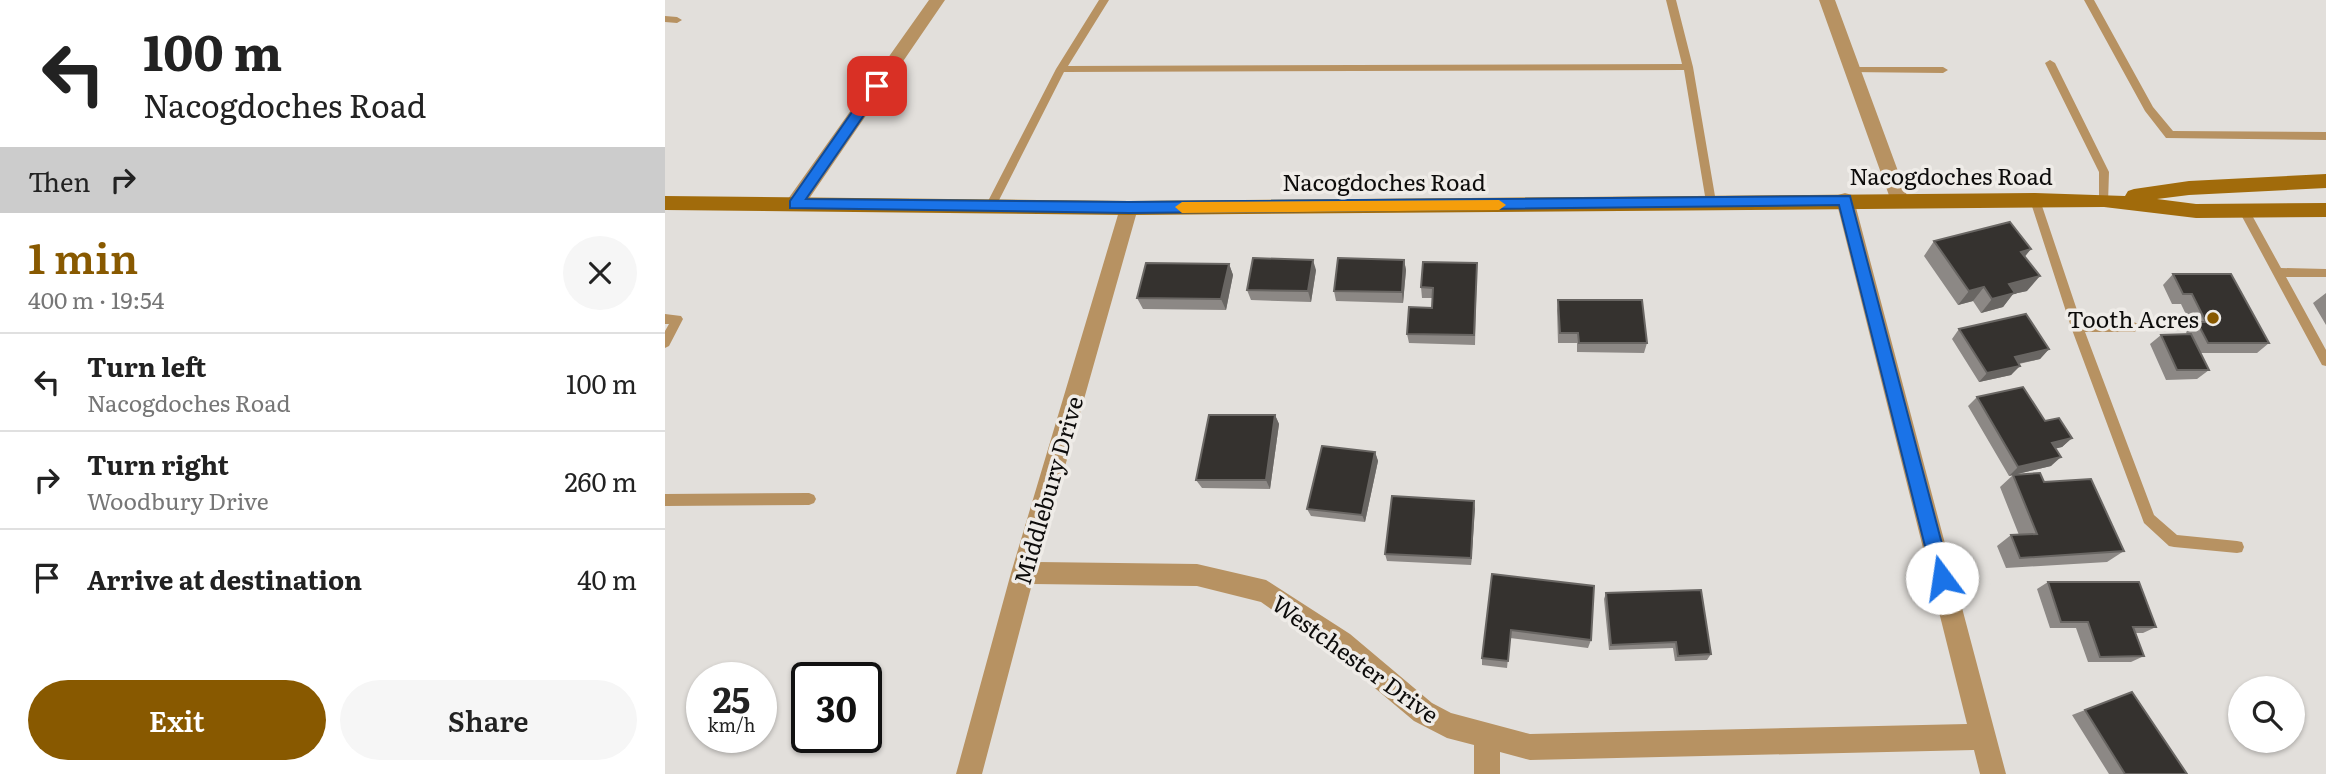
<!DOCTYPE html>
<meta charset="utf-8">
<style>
body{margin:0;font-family:Literata,serif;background:#f6f6f6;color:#222;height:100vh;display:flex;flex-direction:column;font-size:26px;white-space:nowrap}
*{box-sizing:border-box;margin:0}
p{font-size:23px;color:#767676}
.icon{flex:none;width:38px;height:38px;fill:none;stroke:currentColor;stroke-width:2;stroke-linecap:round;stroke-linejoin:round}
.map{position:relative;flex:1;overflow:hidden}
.side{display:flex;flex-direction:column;background:#fff;width:665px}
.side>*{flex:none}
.banner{background:#fff;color:#222;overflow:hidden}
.tools{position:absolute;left:1563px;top:676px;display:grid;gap:14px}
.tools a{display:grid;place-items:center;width:77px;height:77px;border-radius:50%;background:#fff;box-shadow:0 2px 5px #0004;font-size:35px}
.speed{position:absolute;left:21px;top:662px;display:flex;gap:14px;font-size:35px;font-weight:700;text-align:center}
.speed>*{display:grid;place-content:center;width:91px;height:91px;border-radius:50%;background:#fff;box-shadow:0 2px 5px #0004;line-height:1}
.speed small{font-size:18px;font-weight:400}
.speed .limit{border:4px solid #111;border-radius:10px;background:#fff;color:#111}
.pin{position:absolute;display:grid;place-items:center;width:60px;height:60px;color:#fff;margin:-30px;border-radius:14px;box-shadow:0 4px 10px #0006}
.me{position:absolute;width:77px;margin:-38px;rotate:346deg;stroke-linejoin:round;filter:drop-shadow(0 0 5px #0008)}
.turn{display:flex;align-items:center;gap:24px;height:147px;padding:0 28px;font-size:32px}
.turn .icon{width:91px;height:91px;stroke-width:2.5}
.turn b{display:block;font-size:49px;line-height:60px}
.then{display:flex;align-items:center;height:66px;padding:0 28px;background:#0003;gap:14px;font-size:26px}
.round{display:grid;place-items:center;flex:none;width:74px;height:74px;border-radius:37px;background:#f6f6f6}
.headline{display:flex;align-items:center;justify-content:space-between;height:119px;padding:0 28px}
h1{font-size:42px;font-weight:600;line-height:52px;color:#885900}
.cta{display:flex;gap:14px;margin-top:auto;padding:14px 28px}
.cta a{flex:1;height:80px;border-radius:42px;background:#885900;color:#fff;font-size:28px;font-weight:600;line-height:80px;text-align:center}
.cta a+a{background:#f6f6f6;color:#222}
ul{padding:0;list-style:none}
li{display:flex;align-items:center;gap:21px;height:98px;padding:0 28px;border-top:2px solid #e0e0e0}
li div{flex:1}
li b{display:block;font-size:26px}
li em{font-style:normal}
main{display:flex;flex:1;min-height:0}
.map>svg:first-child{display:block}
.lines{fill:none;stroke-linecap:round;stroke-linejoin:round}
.service{fill:#b79262;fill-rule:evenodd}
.minor{fill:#b79262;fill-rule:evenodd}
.secondary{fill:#a16b0b;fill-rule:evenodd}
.wall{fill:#8c8885}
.shaded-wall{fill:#696663}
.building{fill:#35322f;stroke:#696663;stroke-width:2}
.route{fill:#1a73e8;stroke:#114b97;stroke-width:2}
.slow{fill:#f59e0b}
.poi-dot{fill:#885900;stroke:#efece8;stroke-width:2.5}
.labels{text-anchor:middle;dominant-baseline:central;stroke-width:7;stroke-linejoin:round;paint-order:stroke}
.street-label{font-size:23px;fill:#0d0c0b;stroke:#efece8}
.poi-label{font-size:23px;fill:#0d0c0b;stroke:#efece8;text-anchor:end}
</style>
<main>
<section class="side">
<div class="banner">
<div class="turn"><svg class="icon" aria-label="left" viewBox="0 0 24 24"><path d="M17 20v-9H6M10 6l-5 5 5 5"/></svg><div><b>100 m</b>Nacogdoches Road</div></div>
<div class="then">Then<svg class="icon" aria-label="right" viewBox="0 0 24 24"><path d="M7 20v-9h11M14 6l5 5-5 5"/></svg></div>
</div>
<div class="headline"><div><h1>1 min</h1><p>400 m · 19:54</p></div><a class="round"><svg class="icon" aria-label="close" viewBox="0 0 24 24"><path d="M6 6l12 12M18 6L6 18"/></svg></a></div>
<ul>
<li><svg class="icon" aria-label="left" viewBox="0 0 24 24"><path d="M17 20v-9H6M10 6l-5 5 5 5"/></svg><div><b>Turn left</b><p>Nacogdoches Road</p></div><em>100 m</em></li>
<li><svg class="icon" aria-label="right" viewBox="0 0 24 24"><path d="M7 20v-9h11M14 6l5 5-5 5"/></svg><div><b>Turn right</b><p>Woodbury Drive</p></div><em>260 m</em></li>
<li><svg class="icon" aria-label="arrive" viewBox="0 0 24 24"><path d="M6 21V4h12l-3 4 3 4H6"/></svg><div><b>Arrive at destination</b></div><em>40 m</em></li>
</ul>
<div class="cta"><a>Exit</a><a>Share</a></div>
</section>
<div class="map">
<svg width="1661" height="774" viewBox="0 0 1661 774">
<rect width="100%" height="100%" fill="#e2dfdb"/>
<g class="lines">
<path class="service" d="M434,0H444L403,66L1017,64L1001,0H1011L1028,67L1051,202L1046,206L1041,202L1019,70L399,72L330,208H322L321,205L391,69Z
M1419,0H1429L1488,107L1508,131L1661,132V140L1501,138L1480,111Z
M0,16L12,17L17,20L12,23L0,22Z
M1385,60L1390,63L1444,172L1443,203H1435L1434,200V172L1380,63Z
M1186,67H1278L1283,70L1278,73L1183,72L1181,70Z
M1370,196L1375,200L1416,322H1469L1473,324L1475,327L1473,330L1469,332H1420L1489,515L1512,535L1572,541L1577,542L1579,547L1577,552L1572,553L1509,547L1504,546L1479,523L1406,327L1365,200Z
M1579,207L1583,208L1616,268L1661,269V277H1621L1661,350V366L1657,365L1574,211Z
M0,314L16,316L18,319L4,346L0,348V331L4,324H0Z
M144,493L149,495L151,499L149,503L144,505L0,506V494Z"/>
<path class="minor" d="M264,0H280L137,209H123L121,204L123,199Z
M1154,0H1170L1244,201L1242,206H1228L1226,201Z
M1180,193L1187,195L1189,200L1341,774H1315L1309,750L865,760L835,752V774H809V745L782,738L749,721L667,652L596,602L532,586L367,584L317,774H291L346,573L455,208L457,203H471L473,208L373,562L532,564L601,580L685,634L767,703L786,713L865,734L1302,724L1171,200L1173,195Z"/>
<path class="secondary" d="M1661,174V188L1524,195L1492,199L1531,204L1661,203V217L1531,218L1439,207L464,215L0,210V196L464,201L1370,193L1460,196L1463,191L1469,189L1524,181Z"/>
</g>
<path class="wall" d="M1269,241L1360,257L1362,291L1348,294L1338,307L1316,313L1308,301L1293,305L1259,256Z
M739,260L741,270L738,303L671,301L669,291Z
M812,263L810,345L744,343L742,334L767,308V298H757L756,287Z
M564,264L568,275L561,310L478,309L472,298Z
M651,270L646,302L586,300L582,290Z
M1508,274L1604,343L1592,353H1535L1544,370L1532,379L1501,380L1485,344L1496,335L1522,334L1521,332L1527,327L1516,304H1507L1498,285Z
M1661,293V325L1648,303Z
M893,300L982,343L979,353L912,352V343H893L892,310Z
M1294,329L1384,349L1375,359L1354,364L1346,375L1314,382L1287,339Z
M1312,397L1407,438L1397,447L1391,448L1386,466L1344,476L1303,406Z
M610,415L614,424L605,489L537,488L531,480Z
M710,452L713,461L700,522L646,516L642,509Z
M1348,475L1379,482L1459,551L1442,562L1341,568L1332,546L1346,535H1354L1335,487Z
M809,501L806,565L722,561L720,554Z
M827,574L926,640L923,648L845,638L842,668L817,665V658Z
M1383,582L1491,627L1478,633H1471L1479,656L1466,662H1423L1411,628H1385L1372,589Z
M941,593L1046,654L1042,660L1010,661L1008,648L944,650L939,599Z
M1467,692L1522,774H1444L1407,715Z"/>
<path class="shaded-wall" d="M1366,249L1354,264L1356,252Z
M648,260L651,270L646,302L643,291Z
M739,260L741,270L738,303L737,292Z
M564,264L568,275L561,310L556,299Z
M1375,276L1362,291L1348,294L1338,307L1316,313L1327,299L1344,284Z
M1319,287L1308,301L1293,305L1304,291Z
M1384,349L1375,359L1341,366L1350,357Z
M1355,366L1346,375L1314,382L1322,373Z
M610,415L614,424L605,489L601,480Z
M1407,438L1397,447L1377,452L1387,443Z
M710,452L713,461L700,522L697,515Z
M1396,457L1386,466L1344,476L1353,467Z
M809,501L810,509L806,565V558Z"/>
<path class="building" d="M1345,222L1366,249L1356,252L1375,276L1344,284L1350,293L1327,299L1319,287L1304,291L1269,241Z
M588,258L648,260L643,291L582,290Z
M673,258L739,260L737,292L669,291Z
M758,262L812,263L809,335L742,334L744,307L767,308L768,288L756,287Z
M481,263L564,264L556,299L472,298Z
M1508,274H1566L1604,343H1543L1532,322H1541L1527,294H1518Z
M893,300H977L982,343H914L913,333H895Z
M1361,314L1384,349L1350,357L1355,366L1322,373L1294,329Z
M1526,334L1544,370H1512L1496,335Z
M1358,387L1380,421L1394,418L1407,438L1387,443L1396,457L1353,467L1312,397Z
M544,415H610L601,480H531Z
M657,446L710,452L697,515L642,509Z
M1375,473L1379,482L1426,479L1459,551L1355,558L1346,535L1372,534L1348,475Z
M727,496L809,501L806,558L720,554Z
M827,574L929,586L926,640L846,630L843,661L817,658Z
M1383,582H1474L1491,627H1468L1479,656L1435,657L1423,622H1396Z
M1036,590L1046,654L1013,656L1011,642L946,645L941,593Z
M1467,692L1522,774H1460L1420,710Z"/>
<path class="route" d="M212,81L219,86L217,89L141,199L464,202L1185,196L1286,578L1283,584L1277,587L1270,584L1268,578L1174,205L464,213L125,208V201L208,82Z"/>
<path class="slow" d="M834,200L841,205L834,210L517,213L510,207L517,202Z"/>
<circle class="poi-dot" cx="1548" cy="318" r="7"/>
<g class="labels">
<g class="street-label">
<text x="1286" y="175">Nacogdoches Road</text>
<text x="719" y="181">Nacogdoches Road</text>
<text transform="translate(382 490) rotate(-74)">Middlebury Drive</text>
<text transform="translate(691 658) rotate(36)">Westchester Drive</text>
</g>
<g class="poi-label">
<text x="1534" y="318">Tooth Acres</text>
</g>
</g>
</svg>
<div class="tools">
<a><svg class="icon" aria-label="search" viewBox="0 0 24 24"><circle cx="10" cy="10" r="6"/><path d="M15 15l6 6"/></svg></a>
</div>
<div class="speed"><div>25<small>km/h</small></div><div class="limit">30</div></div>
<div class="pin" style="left:212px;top:86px;background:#d93025"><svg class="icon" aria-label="arrive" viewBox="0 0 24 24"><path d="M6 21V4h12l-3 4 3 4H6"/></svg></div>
<svg class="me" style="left:1277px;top:578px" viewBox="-20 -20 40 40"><circle r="19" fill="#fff"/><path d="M0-13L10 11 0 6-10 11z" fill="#1a73e8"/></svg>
</div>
</main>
